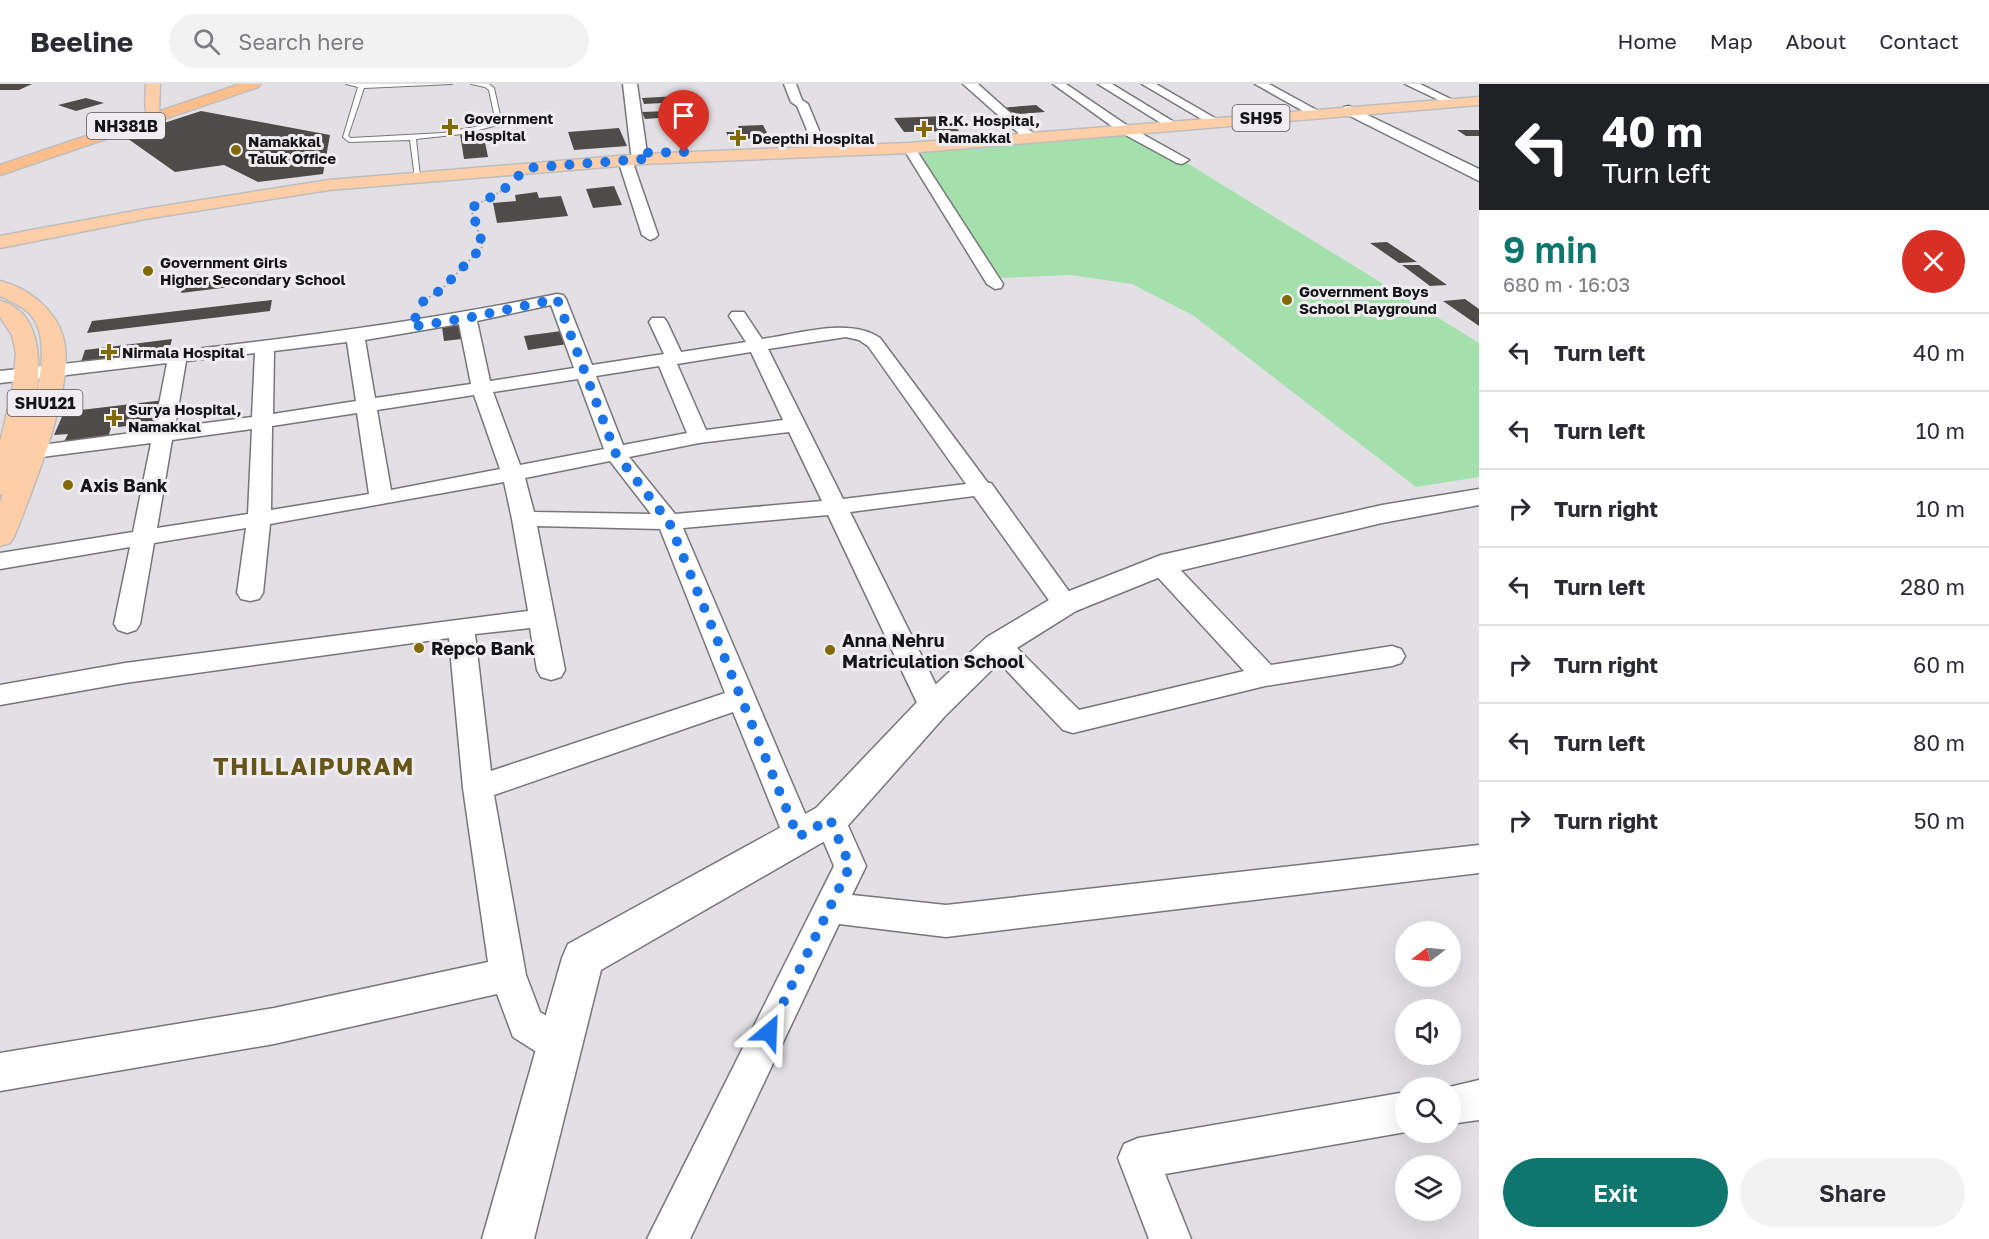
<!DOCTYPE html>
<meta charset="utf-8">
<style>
body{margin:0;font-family:"Golos Text",sans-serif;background:#f2f2f3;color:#2b2b33;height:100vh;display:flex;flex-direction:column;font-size:22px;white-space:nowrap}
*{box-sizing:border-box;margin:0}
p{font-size:20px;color:#7c7c81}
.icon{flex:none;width:33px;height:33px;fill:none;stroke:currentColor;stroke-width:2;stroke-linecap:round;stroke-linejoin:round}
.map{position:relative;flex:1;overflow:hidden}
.drawer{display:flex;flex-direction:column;background:#fff;width:510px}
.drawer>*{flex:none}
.banner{background:#202124;color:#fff;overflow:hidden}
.needle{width:39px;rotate:254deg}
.controls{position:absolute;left:1395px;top:837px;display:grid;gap:12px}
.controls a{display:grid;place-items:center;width:66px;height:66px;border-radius:50%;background:#fff;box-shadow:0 6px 24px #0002;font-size:30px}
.pin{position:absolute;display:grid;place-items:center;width:51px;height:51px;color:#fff;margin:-62px -26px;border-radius:50% 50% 50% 0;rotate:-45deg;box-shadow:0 0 6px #0007}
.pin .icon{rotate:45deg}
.me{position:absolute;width:66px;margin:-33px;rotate:26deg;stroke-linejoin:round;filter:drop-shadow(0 0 4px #0008)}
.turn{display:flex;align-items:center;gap:21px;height:126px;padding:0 24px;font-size:27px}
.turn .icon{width:78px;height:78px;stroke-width:2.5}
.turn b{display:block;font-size:42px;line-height:51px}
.round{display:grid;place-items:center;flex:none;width:63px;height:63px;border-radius:32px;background:#f2f2f3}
.summary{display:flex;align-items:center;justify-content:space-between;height:102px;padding:0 24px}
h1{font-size:36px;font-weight:600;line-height:45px;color:#0f766e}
.button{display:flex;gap:12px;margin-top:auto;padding:12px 24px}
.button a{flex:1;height:69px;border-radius:36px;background:#0f766e;color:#fff;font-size:24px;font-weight:600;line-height:69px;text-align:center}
.button a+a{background:#f2f2f3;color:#2b2b33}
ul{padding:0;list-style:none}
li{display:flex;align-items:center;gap:18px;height:78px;padding:0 24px;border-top:2px solid #e1e1e2}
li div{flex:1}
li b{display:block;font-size:22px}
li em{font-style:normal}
header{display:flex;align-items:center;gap:36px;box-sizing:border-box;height:84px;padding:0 30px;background:#fff;border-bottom:2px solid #e1e1e2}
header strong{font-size:28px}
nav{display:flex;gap:33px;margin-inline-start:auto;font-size:21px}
.search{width:420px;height:54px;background:#f2f2f3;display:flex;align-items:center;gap:15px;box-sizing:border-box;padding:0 21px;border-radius:33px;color:#7c7c81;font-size:22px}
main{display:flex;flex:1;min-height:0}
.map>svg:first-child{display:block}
.green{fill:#a3e0ac}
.building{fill:#4f4b49}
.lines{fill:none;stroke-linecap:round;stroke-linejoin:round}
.service-casing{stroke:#777578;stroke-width:2}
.minor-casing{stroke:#777578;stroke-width:3}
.tertiary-casing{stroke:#777578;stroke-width:3}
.primary-casing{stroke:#bdbdbe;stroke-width:3}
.trunk-casing{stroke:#bdbdbe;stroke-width:3}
.path-far1{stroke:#9f9ea1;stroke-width:1.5;stroke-dasharray:1.5 2;stroke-linecap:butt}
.path{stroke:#9f9ea1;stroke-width:2;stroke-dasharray:1.5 3;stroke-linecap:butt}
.service{fill:#fff;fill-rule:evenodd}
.minor{fill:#fff;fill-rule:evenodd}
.tertiary{fill:#fff;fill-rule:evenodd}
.primary{fill:#fecea8;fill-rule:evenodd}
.trunk{fill:#febe8b;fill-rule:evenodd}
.route{stroke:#1a73e8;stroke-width:10;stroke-dasharray:0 18}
.poi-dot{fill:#816a03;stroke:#f0edf1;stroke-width:2}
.labels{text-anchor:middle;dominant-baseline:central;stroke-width:6;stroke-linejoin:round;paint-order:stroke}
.far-poi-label{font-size:15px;font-weight:bold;fill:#151416;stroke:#f0edf1;text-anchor:start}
.shield{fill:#f0edf1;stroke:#575558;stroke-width:1.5}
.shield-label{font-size:16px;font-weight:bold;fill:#151416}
.poi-label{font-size:18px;font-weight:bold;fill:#151416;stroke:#f0edf1;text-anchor:start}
.district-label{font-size:24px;font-weight:bold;letter-spacing:1.5px;fill:#655519;stroke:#f0edf1}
</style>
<header>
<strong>Beeline</strong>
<div class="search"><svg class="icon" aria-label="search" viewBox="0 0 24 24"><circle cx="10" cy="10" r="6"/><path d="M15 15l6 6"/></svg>Search here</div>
<nav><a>Home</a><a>Map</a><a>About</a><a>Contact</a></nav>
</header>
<main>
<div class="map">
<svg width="1479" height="1155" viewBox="0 0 1479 1155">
<rect width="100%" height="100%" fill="#e2e0e4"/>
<path class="green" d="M1140,50L1479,259V393L1416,403L1194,232L1132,200L1071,191L1001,194L915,68Z"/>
<path class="building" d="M0,0H32L19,6H0Z
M697,11L700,17L644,20L642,14Z
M86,14L104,19L76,27L58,21Z
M1036,21L1045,28L1007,31L999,24Z
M201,27L330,51L323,90L258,98L224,81L175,88L124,52Z
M670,27L672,33L645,35L642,28Z
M947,32L959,47L904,48L894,34Z
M763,41L769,53L743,55L738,42Z
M619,44L627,62L574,66L568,48Z
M1457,46H1479V52H1466Z
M483,48L488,73L464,75L460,50Z
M726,48H738L742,55L730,56Z
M614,102L622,121L593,124L586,105Z
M537,108L539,114L561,112L568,132L497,139L493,119L516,117L515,111Z
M1387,158L1417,178L1399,179L1370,159Z
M1402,181H1419L1447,201L1430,202Z
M263,190L262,199L181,209L184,199Z
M1465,215L1479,225V242L1443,217Z
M272,216L270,227L87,249L92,237Z
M460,241L462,255L444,257L442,243Z
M569,246L574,259L528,266L524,252Z
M172,255L169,267L81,278L85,266Z
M165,316L158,338L111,344L108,353L64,358L68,350L54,351L64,328Z"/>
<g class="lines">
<g class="service-casing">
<path id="service" d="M346,0H452L364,4L348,52L351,54L443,49L496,39L489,6L485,3L471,0H489L494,4L502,40L462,50L416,55L420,93L415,94L410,56L349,58L343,53L358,3Z"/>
</g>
<g class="minor-casing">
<path id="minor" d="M784,0H796L802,16L808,20L826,63L825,66H815L814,63L797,22L791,18Z
M963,0H978L1033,49L1035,52L1033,55H1025Z
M1053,0H1066L1128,42L1189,76L1182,80L1177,79L1120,48Z
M1098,0H1112L1179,41L1177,44H1169Z
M1142,0H1156L1220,37L1214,41L1210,40Z
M1255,0H1269L1322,29L1316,33L1312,32Z
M1405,0H1420L1459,19L1457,21H1449Z
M909,60L915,64L1003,200L1001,204L995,205L987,200L903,64Z
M625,72L632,76L658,151L655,154L650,156L642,151L618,76Z
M557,210L563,211L566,215L592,281L664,270L649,238L652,234H664L667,238L681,268L746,258L729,232L732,228H744L762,255C798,250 850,233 880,254L988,399H991L1078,520L1074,526L1065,529L1056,526L974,412L850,428L947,623L943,631L933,634L923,631L919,623L828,431L683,444L815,753L810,763L799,766L788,763L733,628L494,711L526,891L540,928L572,948L578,961L572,974L559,980L546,974L513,953L497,910L274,960L0,1007V969L274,924L488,878L463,704L449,554L125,599L0,621V601L125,579L528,527L512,435L504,398L270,440L263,509L259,515L250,517L241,515L237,509L246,444L154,459L140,540L136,546L127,549L118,546L114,540L130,463L0,485V469L133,448L151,359L34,374L26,373L23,368L26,363L34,362L154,346L167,279L0,299V287C187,266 373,248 557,210ZM551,221L574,284L490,297L477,237ZM459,240L471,300L375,314L365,256ZM846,253L859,256L868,262L966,400L843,415L768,265ZM347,258L356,317L273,330L274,267ZM751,268L783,336L706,346L677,280ZM255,269L252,333L175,343L186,277ZM659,282L687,349L623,361L596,292ZM578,295L604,365L520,381L493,308ZM474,311L500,385L391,406L377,326ZM357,329L369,410L271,426L272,342ZM252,345L248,430L157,444L172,356ZM789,348L822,417L675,430L629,373L699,359ZM610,377L651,430L534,428L525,394ZM537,442L660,445L725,609L491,687L475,550L530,544L537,586L541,593L551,596L561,593L565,586Z
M1161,473L1170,475L1271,581L1392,562L1401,565L1405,572L1401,579L1392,582L1265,602L1073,649L1063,646L989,568L985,561L989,554L998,552L1007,554L1079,626L1244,587L1152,487L1149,481L1152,475Z
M830,722L841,726L866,782L852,811L946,821L1479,761V789L946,853L839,840L690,1155H647L834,782L814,735L819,726Z
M1479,996V1036L1450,1040V1004H1445Z
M1406,1008V1048L1165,1090L1191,1155H1149L1118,1074L1124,1060L1138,1054Z"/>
</g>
<g class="tertiary-casing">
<path id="tertiary" d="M623,0H637L647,69L651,75L649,78H637L631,69Z
M1349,22L1479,85V97L1344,29L1342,26L1344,23Z
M1479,405V421L1382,439L1170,489L1076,527L1009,569L945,632L844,746L601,886L534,1155H482L562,874L568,860L816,724L921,614L987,553L1054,513L1161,471L1382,421Z"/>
</g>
<g class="primary-casing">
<path id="primary" d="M146,0H160L159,27L161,33L159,36H149C143,25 146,12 146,0Z
M1479,13V21L909,69L643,80L329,106L145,135L0,164V152L145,125L329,96L643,70L909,59Z
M0,197C28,204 55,225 63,253C77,300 32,407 14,453L10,459L0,462V418L3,410L0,411V358L13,303L16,269L12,251L0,233V217C41,227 41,278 36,311C42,287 48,248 29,229C22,221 9,217 0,212Z"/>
</g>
<g class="trunk-casing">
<path id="trunk" d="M240,0H260L258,3L0,91V81Z"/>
</g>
<path class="path-far1" d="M472,126L471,124L505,105"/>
<path class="path" d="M421,223L424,216L441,206L483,162L471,125"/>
<use href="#service" class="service"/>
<use href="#minor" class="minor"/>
<use href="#tertiary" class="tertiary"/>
<use href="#primary" class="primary"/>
<use href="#trunk" class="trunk"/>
</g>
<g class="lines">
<path class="route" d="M684,68L639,69L643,75L527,84L502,107L471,124L483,162L441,206L424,216L411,243L467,234L557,215L616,370L669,438L798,753L830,735L850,782L769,948"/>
</g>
<g class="poi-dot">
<path d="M447 34h6v6h6v6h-6v6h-6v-6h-6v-6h6z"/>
<path d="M921 36h6v6h6v6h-6v6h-6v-6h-6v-6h6z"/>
<path d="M735 45h6v6h6v6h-6v6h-6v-6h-6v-6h6z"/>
<circle cx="236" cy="66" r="6"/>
<circle cx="148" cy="187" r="6"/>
<circle cx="1287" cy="216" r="6"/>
<path d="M106 259h6v6h6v6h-6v6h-6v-6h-6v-6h6z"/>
<path d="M111 325h6v6h6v6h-6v6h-6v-6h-6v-6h6z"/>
<circle cx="68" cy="401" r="6"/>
<circle cx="419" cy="564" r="6"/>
<circle cx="830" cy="566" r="6"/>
</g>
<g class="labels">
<g class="far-poi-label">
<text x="464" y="34">Government<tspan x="464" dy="17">Hospital</tspan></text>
<text x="938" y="36">R.K. Hospital,<tspan x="938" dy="17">Namakkal</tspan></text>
<text x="752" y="54">Deepthi Hospital</text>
<text x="248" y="57">Namakkal<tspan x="248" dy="17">Taluk Office</tspan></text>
<text x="160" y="178">Government Girls<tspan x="160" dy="17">Higher Secondary School</tspan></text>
<text x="1299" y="207">Government Boys<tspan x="1299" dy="17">School Playground</tspan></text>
<text x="122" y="268">Nirmala Hospital</text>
<text x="128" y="325">Surya Hospital,<tspan x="128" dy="17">Namakkal</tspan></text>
</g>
<g class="shield">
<rect x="1232.5" y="21" width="57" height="26" rx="4.5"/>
<rect x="87" y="29" width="78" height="26" rx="4.5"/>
<rect x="7.5" y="306" width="75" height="26" rx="4.5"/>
</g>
<g class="shield-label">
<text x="1261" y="34">SH95</text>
<text x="126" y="42">NH381B</text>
<text x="45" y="319">SHU121</text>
</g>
<g class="poi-label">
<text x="80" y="401">Axis Bank</text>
<text x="842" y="556">Anna Nehru<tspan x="842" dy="21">Matriculation School</tspan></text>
<text x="431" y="564">Repco Bank</text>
</g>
<g class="district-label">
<text x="314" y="681">THILLAIPURAM</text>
</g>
</g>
</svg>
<div class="controls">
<a><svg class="needle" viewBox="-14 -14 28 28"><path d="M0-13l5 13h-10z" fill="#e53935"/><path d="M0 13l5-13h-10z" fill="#7c7c81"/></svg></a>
<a><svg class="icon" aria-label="sound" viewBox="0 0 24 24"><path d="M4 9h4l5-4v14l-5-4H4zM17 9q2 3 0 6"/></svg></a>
<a><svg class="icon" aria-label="search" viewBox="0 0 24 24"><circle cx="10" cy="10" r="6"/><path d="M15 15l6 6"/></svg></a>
<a><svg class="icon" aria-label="layers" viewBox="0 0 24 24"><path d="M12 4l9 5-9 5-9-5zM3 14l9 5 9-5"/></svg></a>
</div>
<div class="pin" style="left:684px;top:68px;background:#d93025"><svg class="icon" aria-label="arrive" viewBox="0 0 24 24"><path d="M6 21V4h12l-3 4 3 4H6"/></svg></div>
<svg class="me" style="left:769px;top:948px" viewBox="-20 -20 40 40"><path d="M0-17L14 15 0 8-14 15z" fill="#1a73e8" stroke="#fff" stroke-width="4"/></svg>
</div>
<section class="drawer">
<div class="banner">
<div class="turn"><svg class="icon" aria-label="left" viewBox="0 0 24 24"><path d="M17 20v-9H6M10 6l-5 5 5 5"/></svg><div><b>40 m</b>Turn left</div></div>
</div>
<div class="summary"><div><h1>9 min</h1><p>680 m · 16:03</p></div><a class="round" style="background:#d93025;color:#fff"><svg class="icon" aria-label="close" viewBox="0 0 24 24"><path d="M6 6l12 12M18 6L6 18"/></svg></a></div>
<ul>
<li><svg class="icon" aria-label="left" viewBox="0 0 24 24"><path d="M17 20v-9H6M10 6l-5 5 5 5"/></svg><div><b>Turn left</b></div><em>40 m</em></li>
<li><svg class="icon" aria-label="left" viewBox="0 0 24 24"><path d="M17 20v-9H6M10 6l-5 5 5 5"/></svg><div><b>Turn left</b></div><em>10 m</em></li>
<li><svg class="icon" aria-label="right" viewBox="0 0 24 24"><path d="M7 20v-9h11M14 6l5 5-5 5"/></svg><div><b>Turn right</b></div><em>10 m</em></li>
<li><svg class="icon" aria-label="left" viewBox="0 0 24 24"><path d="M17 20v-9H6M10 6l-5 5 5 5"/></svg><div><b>Turn left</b></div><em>280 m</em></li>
<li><svg class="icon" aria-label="right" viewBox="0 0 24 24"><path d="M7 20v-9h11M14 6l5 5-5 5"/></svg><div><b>Turn right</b></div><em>60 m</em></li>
<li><svg class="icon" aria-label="left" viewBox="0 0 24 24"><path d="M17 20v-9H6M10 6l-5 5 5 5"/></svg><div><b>Turn left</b></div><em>80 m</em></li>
<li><svg class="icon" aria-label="right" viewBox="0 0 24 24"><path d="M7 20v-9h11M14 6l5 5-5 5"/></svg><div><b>Turn right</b></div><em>50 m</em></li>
</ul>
<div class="button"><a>Exit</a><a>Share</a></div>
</section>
</main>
